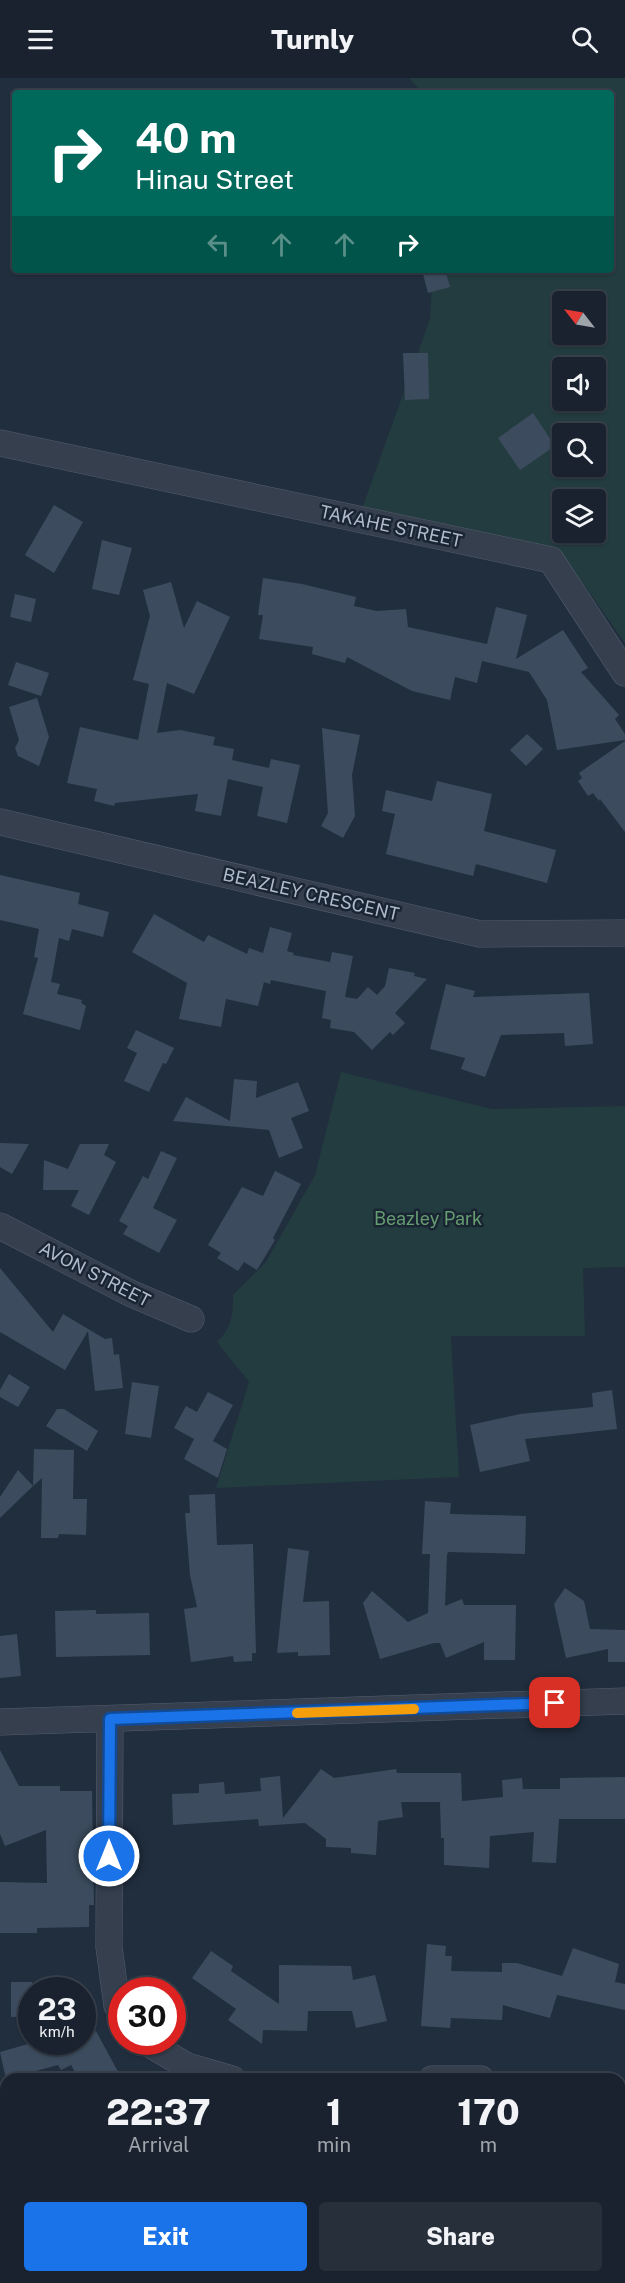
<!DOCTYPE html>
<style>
body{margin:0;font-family:"Public Sans",sans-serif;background:#262f3a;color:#f1f3f6;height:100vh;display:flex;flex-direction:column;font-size:22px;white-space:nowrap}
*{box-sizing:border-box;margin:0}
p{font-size:20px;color:#9fa4aa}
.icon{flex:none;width:33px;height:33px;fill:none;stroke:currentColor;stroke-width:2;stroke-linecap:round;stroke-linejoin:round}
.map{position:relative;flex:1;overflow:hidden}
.drawer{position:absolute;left:0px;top:1995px;width:626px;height:210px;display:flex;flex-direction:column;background:#19222e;border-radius:18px 18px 0 0;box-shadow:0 2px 4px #0004,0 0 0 2px #373f4a}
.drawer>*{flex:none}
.hud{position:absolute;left:12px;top:12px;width:602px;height:183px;border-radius:6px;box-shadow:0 2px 4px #0004,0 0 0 2px #373f4a;background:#00695c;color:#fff;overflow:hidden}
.needle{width:39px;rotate:301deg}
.fabs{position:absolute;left:552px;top:213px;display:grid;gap:12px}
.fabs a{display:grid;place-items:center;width:54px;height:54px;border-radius:6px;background:#19222e;box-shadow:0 2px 4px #0004,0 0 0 2px #373f4a;font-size:30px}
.speed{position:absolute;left:18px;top:1899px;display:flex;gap:12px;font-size:30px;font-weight:700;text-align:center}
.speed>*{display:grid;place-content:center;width:78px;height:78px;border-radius:50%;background:#19222e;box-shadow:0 2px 4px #0004,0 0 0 2px #373f4a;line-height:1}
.speed small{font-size:15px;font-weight:400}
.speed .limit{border:9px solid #d22;background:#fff;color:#111}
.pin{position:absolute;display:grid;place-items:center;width:51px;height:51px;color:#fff;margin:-26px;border-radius:12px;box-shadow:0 3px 9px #0006}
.me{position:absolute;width:66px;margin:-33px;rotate:0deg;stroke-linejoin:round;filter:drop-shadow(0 0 4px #0008)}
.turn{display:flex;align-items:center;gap:21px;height:126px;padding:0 24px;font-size:27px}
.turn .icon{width:78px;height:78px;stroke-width:2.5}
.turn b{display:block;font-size:42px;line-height:51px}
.lanes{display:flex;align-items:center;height:57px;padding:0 24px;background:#0003;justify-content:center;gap:30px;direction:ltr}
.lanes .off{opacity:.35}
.eta{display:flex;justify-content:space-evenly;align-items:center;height:102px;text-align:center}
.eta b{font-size:36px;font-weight:800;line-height:42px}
.action{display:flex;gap:12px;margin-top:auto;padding:12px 24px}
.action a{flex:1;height:69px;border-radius:6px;background:#1a73e8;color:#fff;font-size:24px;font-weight:800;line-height:69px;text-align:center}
.action a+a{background:#262f3a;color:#f1f3f6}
header{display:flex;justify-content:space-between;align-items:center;height:78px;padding:0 24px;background:#19222e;font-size:27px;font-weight:800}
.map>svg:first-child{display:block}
.green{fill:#233c3f;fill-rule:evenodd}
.building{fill:#3c4c5e}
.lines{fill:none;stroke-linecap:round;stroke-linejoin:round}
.minor-casing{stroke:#535d6c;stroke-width:27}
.minor{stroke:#353f4e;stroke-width:26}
.route-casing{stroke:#114b97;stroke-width:15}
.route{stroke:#1a73e8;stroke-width:10}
.slow{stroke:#f59e0b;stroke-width:10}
.labels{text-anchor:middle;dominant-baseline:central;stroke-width:5;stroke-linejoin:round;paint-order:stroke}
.street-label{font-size:18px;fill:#b0baca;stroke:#1a2533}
.park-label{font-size:18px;fill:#659d71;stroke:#1a2533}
</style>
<header><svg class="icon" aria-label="menu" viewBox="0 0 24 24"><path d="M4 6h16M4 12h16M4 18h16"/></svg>Turnly<svg class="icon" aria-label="search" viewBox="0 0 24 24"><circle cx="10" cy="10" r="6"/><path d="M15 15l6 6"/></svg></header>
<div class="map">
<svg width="625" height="2205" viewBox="0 0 625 2205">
<rect width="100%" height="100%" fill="#212e3e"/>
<path class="green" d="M409,0H625V565L570,487L359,439L430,241L433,192H610V15H422ZM562,224H596V256H562ZM562,290H596V322H562ZM562,356H596V388H562ZM562,422H596V454H562Z
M341,994L492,1031L625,1028V1189L583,1190L585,1258H451L459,1399L216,1410L249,1304L217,1264C232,1250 233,1236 233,1217L266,1184L315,1097Z"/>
<path class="building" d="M422,192H445L450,209L428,215Z
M403,275H428L429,321L405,322Z
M590,282L607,300L596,312V290H579Z
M562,306V322H584L572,334L553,315Z
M533,335L555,368L520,392L498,360Z
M54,427L83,444L54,495L25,477Z
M102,462L132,470L119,517L92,511Z
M263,500L302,506L356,519L354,528L377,533L406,531L408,549L487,566L496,529L527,537L516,581L563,552L588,590L581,594L619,637L615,641L625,656V662L557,672L547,622L529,594L482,583L477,605L455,599L450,622L412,613L347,579L345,585L312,576L313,569L259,561L263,537H258Z
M171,504L184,550L197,523L230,539L194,616L167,605L157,655L180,652L215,659L213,667L234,671L232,682L269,690L271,681L300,687L287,745L257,738L263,709L228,701L221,738L195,733L198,716L115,725L114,728L94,723L97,711L67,705L80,649L138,662L149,606L133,602L150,538L143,512Z
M15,516L36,521L31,544L10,539Z
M16,584L49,595L41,618L8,607Z
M37,620L49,659L39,688L18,678L15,670L19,662L9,629Z
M322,650L360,657L352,697L355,738L343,760L321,748L328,735Z
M527,656L543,671L526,688L510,672Z
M625,663V754L600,721L599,723L593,715L588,718L578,703L582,700L579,695Z
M437,703L492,716L484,753L556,772L547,805L476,786L473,798L386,776L395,736L382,733L386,712L432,723Z
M0,797L80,815L78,826L109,834L103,859L72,851L69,863L59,860L51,904L60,906L57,916L82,922L81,925L86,928L80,952L23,936L38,880L34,879L39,851L0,842Z
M154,836L204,864L208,857L247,876L249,870L263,875L270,849L292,855L287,873L294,875L293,877L330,884L332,874L353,878L345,919L357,921L368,909L377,917L385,908L389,890L415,895L414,898L427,901L395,935L405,945L393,957L390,954L372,972L354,954L330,950L331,942L322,940L326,913L271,902L270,906L264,904L258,928L226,921L221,949L179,941L187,905L132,874Z
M446,906L475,913L473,919L589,915L593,966L565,968L564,955L501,957L485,999L461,991L465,980L430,971Z
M136,952L174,970L166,986L163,985L149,1014L124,1003L137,975L127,970Z
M234,1001L257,1003L256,1020L298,1004L309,1033L291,1040L303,1070L279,1080L269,1052L173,1043L186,1019L230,1043Z
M0,1065L29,1066L12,1096L0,1089Z
M80,1066H109L104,1077L116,1084L89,1137L71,1128L79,1112H43L44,1082L68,1091Z
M161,1073L177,1080L153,1130L177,1142L159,1175L123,1156L128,1148L119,1143L143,1098L148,1101Z
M275,1093L301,1106L273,1160L275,1162L257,1192L244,1184L238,1193L217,1180L221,1175L208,1167L242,1109L263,1118Z
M0,1190L53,1254L63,1236L105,1261L112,1260L114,1277L119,1276L123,1310L95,1313L88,1253L65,1292L0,1254Z
M9,1296L30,1309L18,1329L0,1319V1312Z
M132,1304L159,1308L151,1360L125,1356Z
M612,1312L617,1351L525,1361L530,1383L480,1394L470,1347L520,1336L593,1329L592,1315Z
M208,1314L233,1327L213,1363L227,1371L218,1400L184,1381L194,1361L174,1350L186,1328L197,1334Z
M57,1331H64L98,1353L87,1373L46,1348Z
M34,1371L74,1372L73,1421H87L86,1457L59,1456L58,1460H41L42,1400L33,1408Z
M18,1392L33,1408L0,1440V1419Z
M215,1416L217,1467L253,1466L256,1575H252V1583L234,1584L233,1578L191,1584L184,1531L197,1529L190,1497L185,1435H190L189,1417Z
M425,1423L451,1425L450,1436L526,1438L525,1476L448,1474L447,1477L445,1528L462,1521L464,1527H516L515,1582H484V1564L446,1580L440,1565H434L380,1581L363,1525L372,1513L408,1544L428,1535L430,1476H422Z
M288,1470L309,1473L303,1524L329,1523L330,1577L298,1578V1574L277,1575Z
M565,1510L584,1523L590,1551L625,1552V1584H608V1571L566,1580L554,1526Z
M96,1532V1536L149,1535L150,1577L56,1579L55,1533Z
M17,1556L21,1598L0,1600V1558Z
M0,1672L19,1708H60V1713H92L94,1827H89V1849L37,1850V1855H0V1804L47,1805L46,1752L5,1768L0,1756Z
M321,1691L334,1700L396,1691L397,1695H461L462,1723L503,1719L502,1702L522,1700L523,1711H560V1700L625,1699V1741H559L556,1785L532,1784L534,1754L490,1758L489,1790L444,1787V1760H441L440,1724H401L403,1739L378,1743L376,1777L351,1775V1770L326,1769V1761L305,1745L259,1748L258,1741L173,1747L172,1716L199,1715V1706L224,1704L225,1716L261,1713L260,1700L280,1698L283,1740Z
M427,1866L446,1868L445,1878H452L451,1893L502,1894V1885H517L562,1898L573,1870L619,1886L615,1904L625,1906V1932L557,1917L550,1940L503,1927L502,1942L451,1940L450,1950L421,1948Z
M211,1873L233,1888L231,1893L279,1926V1887L351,1888L353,1902L375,1897L387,1943L356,1950L352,1933H308L307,1953L263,1952L262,1966L228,1942L236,1931L192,1900Z
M11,1904H32V1938L11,1939Z
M96,1953L122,2001H79L71,1987L61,1992L58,1987L6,2001L0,1974L35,1964H82V1961Z"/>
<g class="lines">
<g class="minor-casing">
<path id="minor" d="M0,365L551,482L625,595
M0,744L480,856L625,855
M0,1148L132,1216L191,1241
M110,1641L109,1869L117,1928L122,1935
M0,1644L625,1623
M146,1964L187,1988L232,2001
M432,2001H481
M0,2126H6"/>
</g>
<use href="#minor" class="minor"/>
</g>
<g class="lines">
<g class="route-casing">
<path id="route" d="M109,1778L110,1641L555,1625"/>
</g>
<use href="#route" class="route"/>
<path class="slow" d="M297,1635L414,1631"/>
</g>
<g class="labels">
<g class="street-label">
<text transform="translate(391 448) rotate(12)">TAKAHE STREET</text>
<text transform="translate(311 816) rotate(13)">BEAZLEY CRESCENT</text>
<text transform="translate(95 1196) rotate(27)">AVON STREET</text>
</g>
<g class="park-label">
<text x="428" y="1140">Beazley Park</text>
</g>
</g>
</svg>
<div class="fabs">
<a><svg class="needle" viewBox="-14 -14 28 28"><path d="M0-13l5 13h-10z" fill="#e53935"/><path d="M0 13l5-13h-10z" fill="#9fa4aa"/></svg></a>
<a><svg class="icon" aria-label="sound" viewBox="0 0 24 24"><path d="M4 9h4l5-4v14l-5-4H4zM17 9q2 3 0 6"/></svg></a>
<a><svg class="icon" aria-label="search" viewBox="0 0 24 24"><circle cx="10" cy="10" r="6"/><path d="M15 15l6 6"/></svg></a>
<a><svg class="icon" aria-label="layers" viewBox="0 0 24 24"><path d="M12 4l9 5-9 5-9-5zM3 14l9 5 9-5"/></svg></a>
</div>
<div class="speed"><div>23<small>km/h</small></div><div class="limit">30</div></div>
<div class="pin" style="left:555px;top:1625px;background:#d93025"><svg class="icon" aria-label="arrive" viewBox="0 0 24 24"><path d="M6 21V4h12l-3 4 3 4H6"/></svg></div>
<svg class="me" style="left:109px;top:1778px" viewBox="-20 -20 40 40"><circle r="17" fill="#1a73e8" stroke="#fff" stroke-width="3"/><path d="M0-11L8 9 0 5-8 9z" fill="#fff"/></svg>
<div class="hud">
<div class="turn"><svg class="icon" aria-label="right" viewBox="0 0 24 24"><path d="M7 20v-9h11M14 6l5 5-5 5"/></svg><div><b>40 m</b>Hinau Street</div></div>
<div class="lanes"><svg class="icon off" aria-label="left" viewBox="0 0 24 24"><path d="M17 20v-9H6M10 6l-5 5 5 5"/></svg><svg class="icon off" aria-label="ahead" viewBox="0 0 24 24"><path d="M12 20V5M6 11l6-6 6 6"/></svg><svg class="icon off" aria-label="ahead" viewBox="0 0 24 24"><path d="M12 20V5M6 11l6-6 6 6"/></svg><svg class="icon" aria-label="right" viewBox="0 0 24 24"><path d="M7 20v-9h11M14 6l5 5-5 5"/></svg></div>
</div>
<section class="drawer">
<div class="eta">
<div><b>22:37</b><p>Arrival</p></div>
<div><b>1</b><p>min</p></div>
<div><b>170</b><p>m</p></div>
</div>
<div class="action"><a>Exit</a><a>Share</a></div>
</section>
</div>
